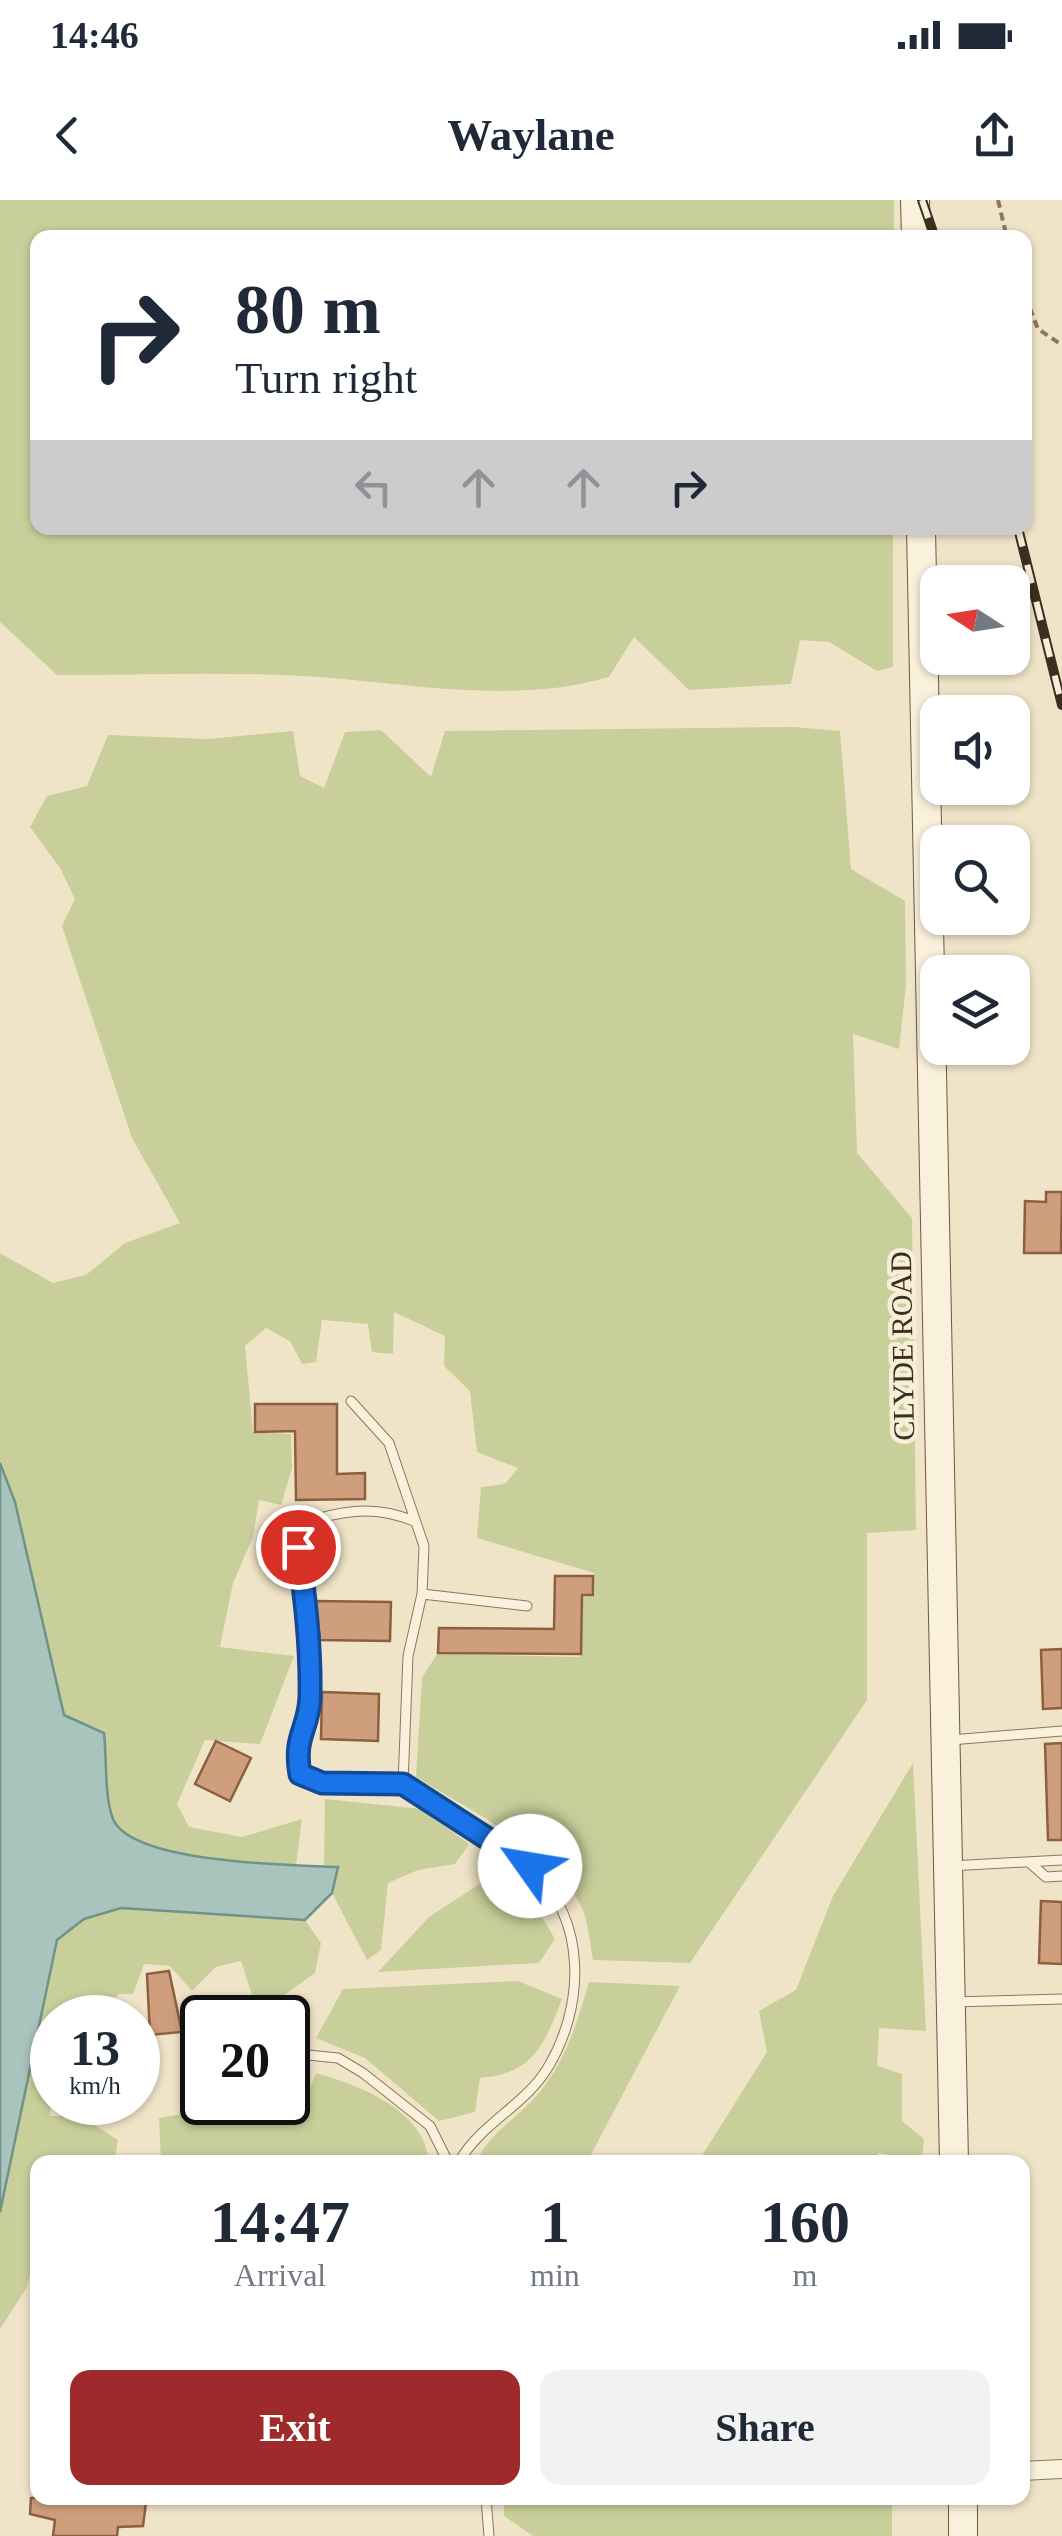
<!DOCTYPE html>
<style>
body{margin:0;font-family:"Times New Roman",serif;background:#f2f2f3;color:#1f2937;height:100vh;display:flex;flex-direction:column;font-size:38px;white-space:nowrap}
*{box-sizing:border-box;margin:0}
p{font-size:32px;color:#747a83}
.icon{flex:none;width:55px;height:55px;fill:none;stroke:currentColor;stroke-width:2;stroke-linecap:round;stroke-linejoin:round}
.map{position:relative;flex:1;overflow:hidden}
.details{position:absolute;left:30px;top:1955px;width:1000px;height:350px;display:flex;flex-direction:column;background:#fff;border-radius:20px;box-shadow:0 2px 8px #0004}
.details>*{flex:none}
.banner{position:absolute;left:30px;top:30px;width:1002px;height:305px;border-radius:20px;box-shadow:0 2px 8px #0004;background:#fff;color:#1f2937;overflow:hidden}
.needle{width:65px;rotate:282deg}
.fabs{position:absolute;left:920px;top:365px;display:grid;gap:20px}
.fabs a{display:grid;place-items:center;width:110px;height:110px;border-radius:20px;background:#fff;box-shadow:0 2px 8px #0004;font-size:50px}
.speed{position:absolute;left:30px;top:1795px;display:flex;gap:20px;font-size:50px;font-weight:700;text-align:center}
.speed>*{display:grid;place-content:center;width:130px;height:130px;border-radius:50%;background:#fff;box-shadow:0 2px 8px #0004;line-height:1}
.speed small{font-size:25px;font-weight:400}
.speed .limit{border:5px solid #111;border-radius:15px;background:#fff;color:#111}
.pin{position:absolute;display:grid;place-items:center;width:85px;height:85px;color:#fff;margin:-42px;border:5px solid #fff;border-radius:50%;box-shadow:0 2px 10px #0007}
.me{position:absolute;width:110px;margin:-55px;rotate:302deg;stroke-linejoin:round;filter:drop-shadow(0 0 8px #0008)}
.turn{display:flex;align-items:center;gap:35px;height:210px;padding:0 40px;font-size:45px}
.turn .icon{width:130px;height:130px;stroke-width:2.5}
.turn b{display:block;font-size:70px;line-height:85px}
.lanes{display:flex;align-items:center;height:95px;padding:0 40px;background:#0003;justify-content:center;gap:50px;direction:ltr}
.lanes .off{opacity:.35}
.eta{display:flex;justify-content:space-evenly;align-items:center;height:170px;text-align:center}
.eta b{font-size:60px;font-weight:700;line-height:70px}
.primary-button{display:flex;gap:20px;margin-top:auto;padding:20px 40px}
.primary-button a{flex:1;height:115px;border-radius:20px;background:#9e2a2b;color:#fff;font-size:40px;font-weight:700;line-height:115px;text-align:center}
.primary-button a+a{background:#f2f2f3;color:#1f2937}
.status{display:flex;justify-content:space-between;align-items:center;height:70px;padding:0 50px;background:#fff;direction:ltr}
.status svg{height:28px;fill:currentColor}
header{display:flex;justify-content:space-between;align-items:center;height:130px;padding:0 40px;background:#fff;font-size:45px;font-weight:700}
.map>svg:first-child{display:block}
.green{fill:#c9cf9b}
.water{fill:#a9c4bc;stroke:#6f938a;stroke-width:2.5}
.building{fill:#cf9f7d;stroke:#8d5f41;stroke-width:2.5}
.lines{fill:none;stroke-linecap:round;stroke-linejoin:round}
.service-casing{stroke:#8d765c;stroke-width:11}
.minor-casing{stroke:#8d765c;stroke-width:20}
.secondary-casing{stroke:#6f573f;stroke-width:30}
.path{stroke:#8d765c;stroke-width:4;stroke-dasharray:8 5;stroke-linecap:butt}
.service{stroke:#faf1dc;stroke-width:9}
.minor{stroke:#faf1dc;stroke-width:18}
.secondary{stroke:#faf1dc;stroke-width:28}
.rail-casing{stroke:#3d2e20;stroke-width:10}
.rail{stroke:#f7eed8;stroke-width:6;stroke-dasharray:19;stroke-linecap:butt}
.route-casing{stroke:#114b97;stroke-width:25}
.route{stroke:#1a73e8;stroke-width:18}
.labels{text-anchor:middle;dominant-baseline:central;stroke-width:9;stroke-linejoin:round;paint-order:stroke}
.street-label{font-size:30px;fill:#3d2e20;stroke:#f7eed8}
</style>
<div class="status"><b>14:46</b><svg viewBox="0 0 49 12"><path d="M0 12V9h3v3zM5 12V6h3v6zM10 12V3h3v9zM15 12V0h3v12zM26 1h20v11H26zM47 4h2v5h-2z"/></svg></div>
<header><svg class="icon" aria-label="back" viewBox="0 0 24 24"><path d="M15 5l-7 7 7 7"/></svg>Waylane<svg class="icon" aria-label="share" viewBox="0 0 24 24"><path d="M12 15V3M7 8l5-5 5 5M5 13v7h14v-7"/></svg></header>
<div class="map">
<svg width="1062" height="2336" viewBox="0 0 1062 2336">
<rect width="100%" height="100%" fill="#f0e4c8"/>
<path class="green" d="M0,0H894V38H38V328H893V467L877,471L829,442L800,440L791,484L689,490L634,437L609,477C504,508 388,478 280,475C206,472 131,475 57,475L0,422Z
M794,527L840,531L851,669L905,701L906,785L899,849L853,834L857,953L912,1018L916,1330L867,1333V1500L690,1763L593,1760C590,1745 589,1728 584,1713C562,1654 467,1609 416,1577L422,1478L437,1454L580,1457L583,1397L595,1396L594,1373L477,1338L481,1287L505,1284L518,1268L477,1252L470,1191L444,1166L445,1136L394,1112L393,1154L372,1152L368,1124L322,1120L316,1162L302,1164L290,1141L266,1128L245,1146L253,1232L291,1234L292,1268L281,1305L259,1300L253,1337L233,1383L220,1447L294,1456L260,1544L205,1540L177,1604L189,1627L242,1637L302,1619L296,1665C259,1663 129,1659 113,1619C104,1595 107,1559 104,1534L57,1738L84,1719L121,1708L305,1720L321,1743L315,1773L284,1795H252L241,1761L216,1767L192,1791L170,1766L144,1764L133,1794H118L106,1817L52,1818V1828L39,1818L35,1837L52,1854L50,1916H80L118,1940L114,1962H38L37,2066L32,2069L26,2089L0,2129V1053L53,1083L86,1075L125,1043L180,1023L132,938L62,726L75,699L60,668L30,627L47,596L87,586L108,535L207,539L293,531L300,576L324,588L345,532L381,530L431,577L445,531Z
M913,1563L926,1831L879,1828L877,1866L902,1874V1921L924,1939L922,1960L878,1953L877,1962H698L767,1852L759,1811L796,1790L833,1696Z
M325,1599L422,1609L469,1644L455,1664L418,1670L388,1683L381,1750L367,1760L332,1693L337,1667L324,1666Z
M504,1668L517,1675L555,1739L539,1763L378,1772L429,1717Z
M518,1781L562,1799C545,1844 533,1874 480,1878L475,1912L439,1921L365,1858L316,1838L343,1789Z
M589,1782L680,1786L587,1962H476C490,1932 517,1919 538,1894C566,1861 577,1823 589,1782Z
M316,1873C359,1885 425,1910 429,1962H161L159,1918L188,1913L201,1895L202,1902L279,1903V1908H302Z
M504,2298H892V2336H533L504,2316Z"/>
<path class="water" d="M0,1263L15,1302L64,1515L104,1533C107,1558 104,1596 113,1619C132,1664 294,1665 338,1667L332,1693L305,1720L121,1708L84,1719L57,1740L0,2012Z"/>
<path class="building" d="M1046,992H1062L1061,1053H1024L1025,1001L1046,1002Z
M255,1204H337V1274L365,1273V1299L296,1300L295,1231L255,1232Z
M555,1376H593V1395H582L581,1454L438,1453L439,1428L554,1429Z
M315,1401L391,1402L390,1441L320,1440Z
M1062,1449V1508L1043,1509L1041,1450Z
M322,1492L379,1494L378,1541L321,1539Z
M216,1541L251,1558L230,1601L195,1584Z
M1062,1543V1640H1048L1045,1544Z
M1041,1701L1062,1702V1764L1039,1763Z
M169,1771L182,1832L150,1835L147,1774Z
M31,2298H134L133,2302L146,2303L143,2326L118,2327L117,2336H53L55,2320L30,2314Z"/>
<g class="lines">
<g class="service-casing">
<path id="service" d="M351,1201L389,1243L424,1346L422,1394L408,1456L403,1584
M414,1321C379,1307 352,1309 316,1319L298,1347C305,1396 319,1455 310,1505C304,1535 294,1542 300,1574C336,1589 380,1575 404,1585C421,1592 437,1610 454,1620C479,1635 510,1648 531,1668C588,1720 585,1807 547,1869C524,1906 480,1924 459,1962
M422,1394L527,1406
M950,1540L1062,1531
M1030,1663L1046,1677L1062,1676
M950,1666L1062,1660
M952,1802L1062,1799
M288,1853L338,1858L363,1873L430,1926L448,1962
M486,2298L489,2336"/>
</g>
<g class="minor-casing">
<path id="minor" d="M1022,2271L1062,2269"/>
</g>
<g class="secondary-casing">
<path id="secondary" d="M915,0L916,38
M921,328L954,1962
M963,2298V2336"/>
</g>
<path class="path" d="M998,0L1007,38
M1025,96L1038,129L1062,145"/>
<use href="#service" class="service"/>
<use href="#minor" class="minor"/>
<use href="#secondary" class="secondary"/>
<g class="rail-casing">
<path id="rail" d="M922,0L935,38
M1018,328L1062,505"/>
</g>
<use href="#rail" class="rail"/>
</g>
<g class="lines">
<g class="route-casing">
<path id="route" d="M298,1347C305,1397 311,1446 310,1497C309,1529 293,1536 300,1574L322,1583L403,1584L530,1666"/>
</g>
<use href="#route" class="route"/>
</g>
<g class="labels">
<g class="street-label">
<text transform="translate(902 1146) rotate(-91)">CLYDE ROAD</text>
</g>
</g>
</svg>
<div class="fabs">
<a><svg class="needle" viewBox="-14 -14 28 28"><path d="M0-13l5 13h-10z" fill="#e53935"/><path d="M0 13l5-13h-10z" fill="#747a83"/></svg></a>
<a><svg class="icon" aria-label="sound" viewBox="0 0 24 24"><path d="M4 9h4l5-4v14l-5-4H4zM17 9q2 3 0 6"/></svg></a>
<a><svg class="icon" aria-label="search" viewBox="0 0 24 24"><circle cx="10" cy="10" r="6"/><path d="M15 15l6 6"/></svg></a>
<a><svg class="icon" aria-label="layers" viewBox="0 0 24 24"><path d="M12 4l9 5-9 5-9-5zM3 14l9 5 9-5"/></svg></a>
</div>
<div class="speed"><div>13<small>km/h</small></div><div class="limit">20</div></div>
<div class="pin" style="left:298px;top:1347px;background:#d93025"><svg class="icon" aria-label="arrive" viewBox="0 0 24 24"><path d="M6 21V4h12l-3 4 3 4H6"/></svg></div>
<svg class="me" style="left:530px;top:1666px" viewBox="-20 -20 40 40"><circle r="19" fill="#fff"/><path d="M0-13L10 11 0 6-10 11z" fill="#1a73e8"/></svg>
<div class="banner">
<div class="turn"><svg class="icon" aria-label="right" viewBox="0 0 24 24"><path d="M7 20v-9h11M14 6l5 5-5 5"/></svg><div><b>80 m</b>Turn right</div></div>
<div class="lanes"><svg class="icon off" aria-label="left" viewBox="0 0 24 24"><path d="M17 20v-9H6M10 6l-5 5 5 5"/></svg><svg class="icon off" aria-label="ahead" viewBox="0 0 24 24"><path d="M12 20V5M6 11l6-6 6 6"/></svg><svg class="icon off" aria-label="ahead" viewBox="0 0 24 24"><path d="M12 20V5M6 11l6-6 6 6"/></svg><svg class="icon" aria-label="right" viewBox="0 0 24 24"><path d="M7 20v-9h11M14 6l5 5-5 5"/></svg></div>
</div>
<section class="details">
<div class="eta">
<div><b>14:47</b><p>Arrival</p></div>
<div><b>1</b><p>min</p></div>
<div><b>160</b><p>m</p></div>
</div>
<div class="primary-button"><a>Exit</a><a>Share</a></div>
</section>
</div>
